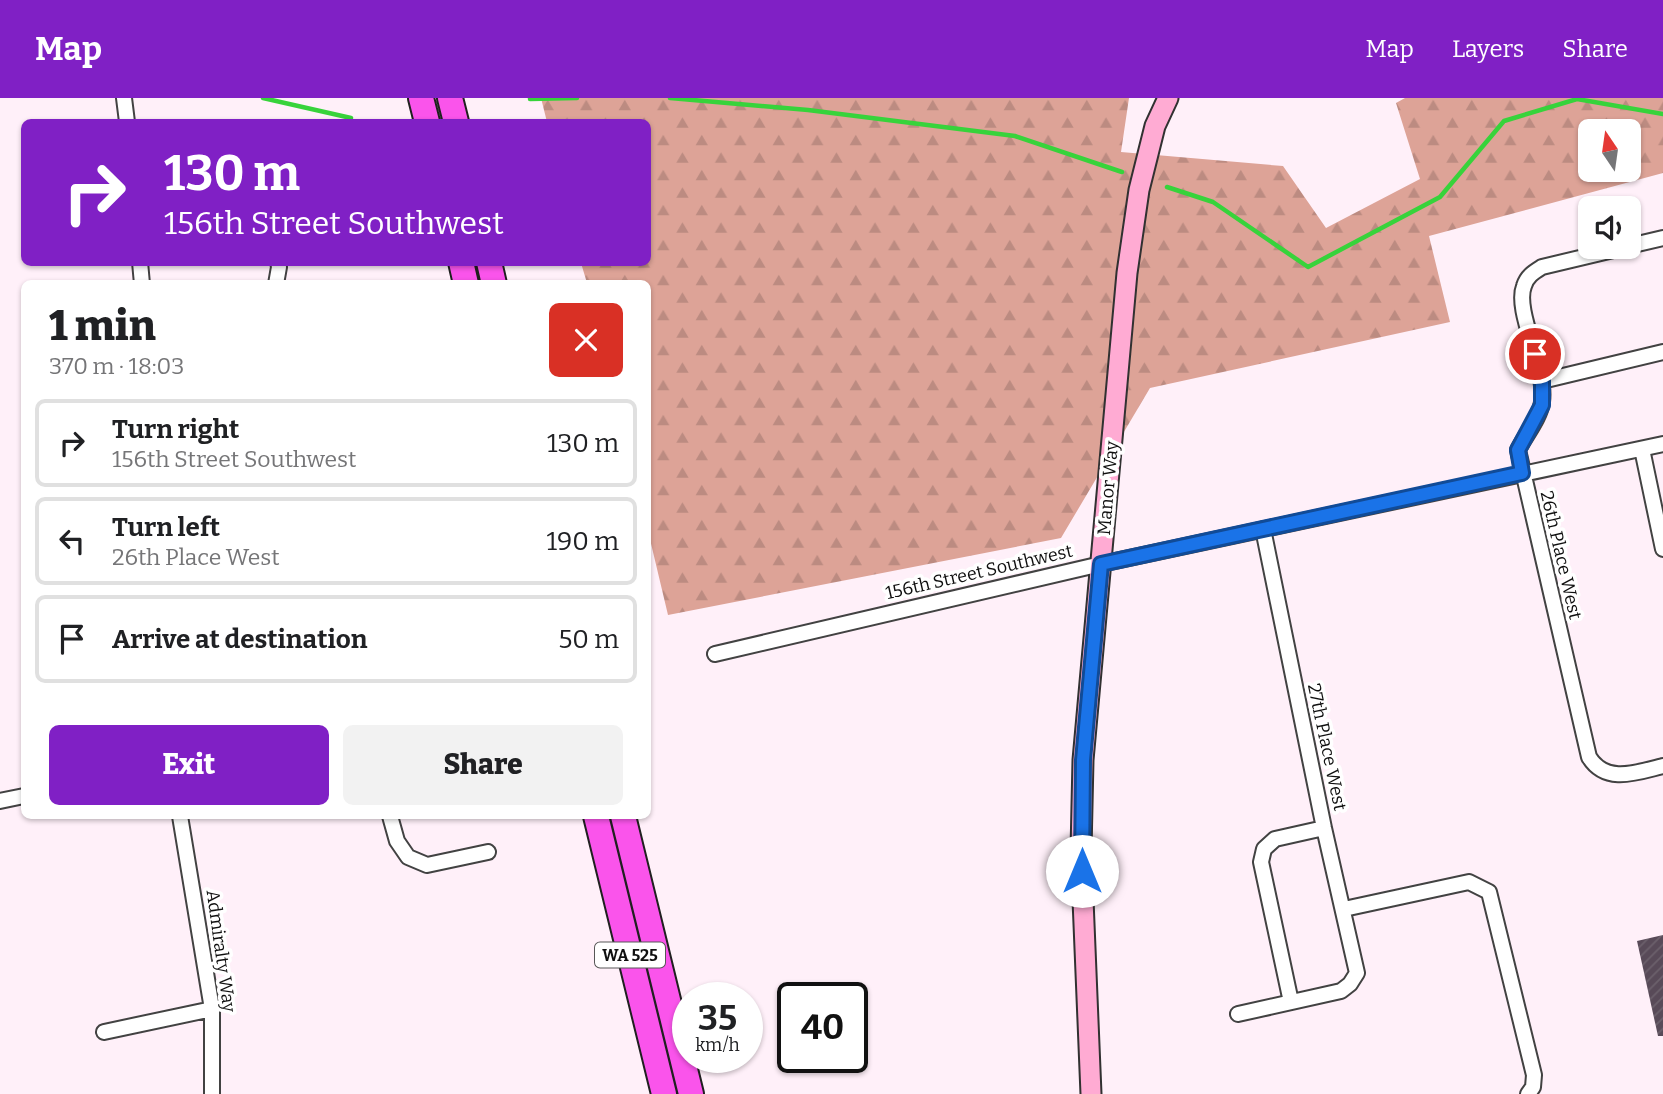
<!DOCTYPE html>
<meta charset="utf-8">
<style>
body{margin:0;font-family:Bitter,serif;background:#f2f2f2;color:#202124;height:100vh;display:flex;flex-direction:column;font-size:26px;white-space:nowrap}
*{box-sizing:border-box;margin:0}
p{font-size:23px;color:#757577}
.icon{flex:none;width:38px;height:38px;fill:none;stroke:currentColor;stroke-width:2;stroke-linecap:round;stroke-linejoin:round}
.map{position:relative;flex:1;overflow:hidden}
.details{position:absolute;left:21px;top:182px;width:630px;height:539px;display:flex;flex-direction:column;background:#fff;border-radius:10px;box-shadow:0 2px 5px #0004}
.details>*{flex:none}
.hud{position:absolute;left:21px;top:21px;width:630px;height:147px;border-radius:10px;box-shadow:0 2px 5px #0004;background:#8020c5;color:#fff;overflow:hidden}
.needle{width:46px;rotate:347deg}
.buttons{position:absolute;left:1578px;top:21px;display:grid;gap:14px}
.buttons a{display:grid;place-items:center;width:63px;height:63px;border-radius:10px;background:#fff;box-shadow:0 2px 5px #0004;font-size:35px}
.speed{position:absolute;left:672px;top:884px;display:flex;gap:14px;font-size:35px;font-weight:700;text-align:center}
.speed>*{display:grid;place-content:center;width:91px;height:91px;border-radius:50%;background:#fff;box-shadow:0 2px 5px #0004;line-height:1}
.speed small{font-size:18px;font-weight:400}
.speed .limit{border:4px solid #111;border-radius:10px;background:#fff;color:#111}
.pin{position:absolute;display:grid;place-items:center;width:60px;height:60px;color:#fff;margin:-30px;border:4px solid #fff;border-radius:50%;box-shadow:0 2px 7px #0007}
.me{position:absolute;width:77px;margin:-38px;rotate:0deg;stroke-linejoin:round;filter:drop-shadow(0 0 5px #0008)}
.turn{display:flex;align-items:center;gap:24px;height:147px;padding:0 28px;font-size:32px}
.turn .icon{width:91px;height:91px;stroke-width:2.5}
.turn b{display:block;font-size:49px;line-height:60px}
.round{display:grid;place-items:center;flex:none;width:74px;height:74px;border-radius:10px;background:#f2f2f2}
.head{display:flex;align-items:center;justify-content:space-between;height:119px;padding:0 28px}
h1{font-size:42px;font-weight:800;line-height:52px}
.cta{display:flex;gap:14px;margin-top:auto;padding:14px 28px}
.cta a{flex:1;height:80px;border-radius:10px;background:#8020c5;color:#fff;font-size:28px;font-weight:800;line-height:80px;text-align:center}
.cta a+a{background:#f2f2f2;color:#202124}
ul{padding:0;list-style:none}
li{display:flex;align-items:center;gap:21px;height:88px;margin:0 14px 10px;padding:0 14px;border:4px solid #e0e0e0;border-radius:10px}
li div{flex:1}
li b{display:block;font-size:26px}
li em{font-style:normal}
header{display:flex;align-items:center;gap:42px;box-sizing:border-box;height:98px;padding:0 35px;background:#8020c5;color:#fff}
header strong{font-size:33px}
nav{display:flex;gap:38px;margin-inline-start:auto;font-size:24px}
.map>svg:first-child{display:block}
.forest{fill:url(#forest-firs);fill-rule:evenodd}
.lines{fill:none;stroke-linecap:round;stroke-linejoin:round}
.stream{stroke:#37d33b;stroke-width:4.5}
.building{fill:url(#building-hatch)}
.street-casing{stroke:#424242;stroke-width:18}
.secondary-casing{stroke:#313131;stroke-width:23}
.highway-casing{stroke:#202020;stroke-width:28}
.street{stroke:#fff;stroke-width:14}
.secondary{stroke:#ffabd3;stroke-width:19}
.highway{stroke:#fa54eb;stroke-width:24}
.route-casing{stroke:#114b97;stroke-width:18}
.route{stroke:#1a73e8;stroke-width:12}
.labels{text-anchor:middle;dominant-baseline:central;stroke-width:7;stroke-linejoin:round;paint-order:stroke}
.shield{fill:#fff;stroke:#575757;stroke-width:2}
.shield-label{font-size:16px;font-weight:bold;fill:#0f0f0f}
.street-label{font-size:18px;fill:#0f0f0f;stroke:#fff}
</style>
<header>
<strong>Map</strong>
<nav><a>Map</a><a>Layers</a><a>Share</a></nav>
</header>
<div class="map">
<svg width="1663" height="996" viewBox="0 0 1663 996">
<defs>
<pattern id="forest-firs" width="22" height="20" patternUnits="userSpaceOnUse" patternTransform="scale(1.75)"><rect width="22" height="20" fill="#dda397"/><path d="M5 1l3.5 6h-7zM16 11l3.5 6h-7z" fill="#bc8b81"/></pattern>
<pattern id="building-hatch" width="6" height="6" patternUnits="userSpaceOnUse" patternTransform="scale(1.75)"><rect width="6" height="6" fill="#584a58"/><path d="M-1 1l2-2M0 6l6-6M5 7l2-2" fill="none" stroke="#6b606b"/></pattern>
</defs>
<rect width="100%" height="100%" fill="#fff0f9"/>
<path class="forest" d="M541,0H1129L1121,54L1283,68L1326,130L1420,81L1396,5L1405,0H1663V75L1429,138L1450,224L1150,290L1061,440L668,517L648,433V186L587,185L581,165L648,164V24H547ZM1591,33H1629V72H1591Z"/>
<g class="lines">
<path class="stream" d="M263,0L351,20
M670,0L808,12L1015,38L1122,74
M530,1L577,0
M1167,89L1213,104L1308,169L1440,99L1504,23L1577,1L1663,16"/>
</g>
<path class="building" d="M1663,837V938H1658L1637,843Z"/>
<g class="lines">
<g class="street-casing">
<path id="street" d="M124,0L127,24
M1629,148L1663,140
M1626,149L1542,169C1534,174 1527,178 1524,188C1514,213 1547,270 1542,304C1540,320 1525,338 1518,352L1589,659C1606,687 1638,674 1663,668
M140,164L142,186
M276,186L279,169L278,164
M1542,283L1663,254
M1642,351L1663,451
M715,556L1101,466L1663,346
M0,703L24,698
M180,718L212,911V996
M390,718L397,743L408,759L427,767L488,754
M1344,811L1469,784L1489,794L1534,977L1533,989L1528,996
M1291,904L1261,764L1264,751L1275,741L1324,730
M1238,916L1341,893L1350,886L1357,875L1324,730L1263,431
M104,934L212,911"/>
</g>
<g class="secondary-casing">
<path id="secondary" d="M1091,996L1081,753L1083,662L1127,175L1139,92L1155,28L1168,0"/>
</g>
<g class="highway-casing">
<path id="highway" d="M421,0L427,24
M450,0L456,24
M461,164L466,186
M489,164L494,186
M596,718L664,996
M623,718L691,996"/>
</g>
<use href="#street" class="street"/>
<use href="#secondary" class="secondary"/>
<use href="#highway" class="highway"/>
</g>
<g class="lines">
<g class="route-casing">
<path id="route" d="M1082,773L1083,662L1101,466L1522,375L1518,352L1542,307V283L1535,256"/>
</g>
<use href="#route" class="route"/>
</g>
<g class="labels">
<rect class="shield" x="595" y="844.5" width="70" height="25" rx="5"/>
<g class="shield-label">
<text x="630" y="857">WA 525</text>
</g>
<g class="street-label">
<text transform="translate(1108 390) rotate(-85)">Manor Way</text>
<text transform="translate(1561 457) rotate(77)">26th Place West</text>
<text transform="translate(979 474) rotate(-13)">156th Street Southwest</text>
<text transform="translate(1327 649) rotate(78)">27th Place West</text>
<text transform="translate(221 853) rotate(82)">Admiralty Way</text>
</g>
</g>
</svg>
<div class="buttons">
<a><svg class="needle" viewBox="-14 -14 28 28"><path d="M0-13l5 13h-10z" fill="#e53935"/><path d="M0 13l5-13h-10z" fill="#757577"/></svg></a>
<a><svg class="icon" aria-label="sound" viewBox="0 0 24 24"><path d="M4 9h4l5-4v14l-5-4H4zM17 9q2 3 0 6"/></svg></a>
</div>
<div class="speed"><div>35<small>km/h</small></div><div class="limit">40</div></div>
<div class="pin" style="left:1535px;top:256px;background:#d93025"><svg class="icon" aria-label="arrive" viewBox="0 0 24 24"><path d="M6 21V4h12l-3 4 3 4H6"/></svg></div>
<svg class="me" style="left:1082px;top:773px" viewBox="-20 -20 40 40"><circle r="19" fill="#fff"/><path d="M0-13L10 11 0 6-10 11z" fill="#1a73e8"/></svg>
<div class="hud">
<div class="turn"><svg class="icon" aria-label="right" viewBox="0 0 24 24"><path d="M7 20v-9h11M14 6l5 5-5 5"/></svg><div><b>130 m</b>156th Street Southwest</div></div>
</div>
<section class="details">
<div class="head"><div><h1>1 min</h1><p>370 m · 18:03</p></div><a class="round" style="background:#d93025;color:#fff"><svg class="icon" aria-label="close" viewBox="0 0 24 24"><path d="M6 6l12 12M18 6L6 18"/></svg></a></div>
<ul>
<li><svg class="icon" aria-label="right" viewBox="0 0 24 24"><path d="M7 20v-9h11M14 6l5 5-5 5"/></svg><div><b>Turn right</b><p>156th Street Southwest</p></div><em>130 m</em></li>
<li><svg class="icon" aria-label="left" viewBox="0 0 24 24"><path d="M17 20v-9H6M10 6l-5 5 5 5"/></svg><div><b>Turn left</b><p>26th Place West</p></div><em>190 m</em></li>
<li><svg class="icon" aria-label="arrive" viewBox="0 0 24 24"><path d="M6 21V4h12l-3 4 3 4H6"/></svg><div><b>Arrive at destination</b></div><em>50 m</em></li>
</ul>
<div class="cta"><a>Exit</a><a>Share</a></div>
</section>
</div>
